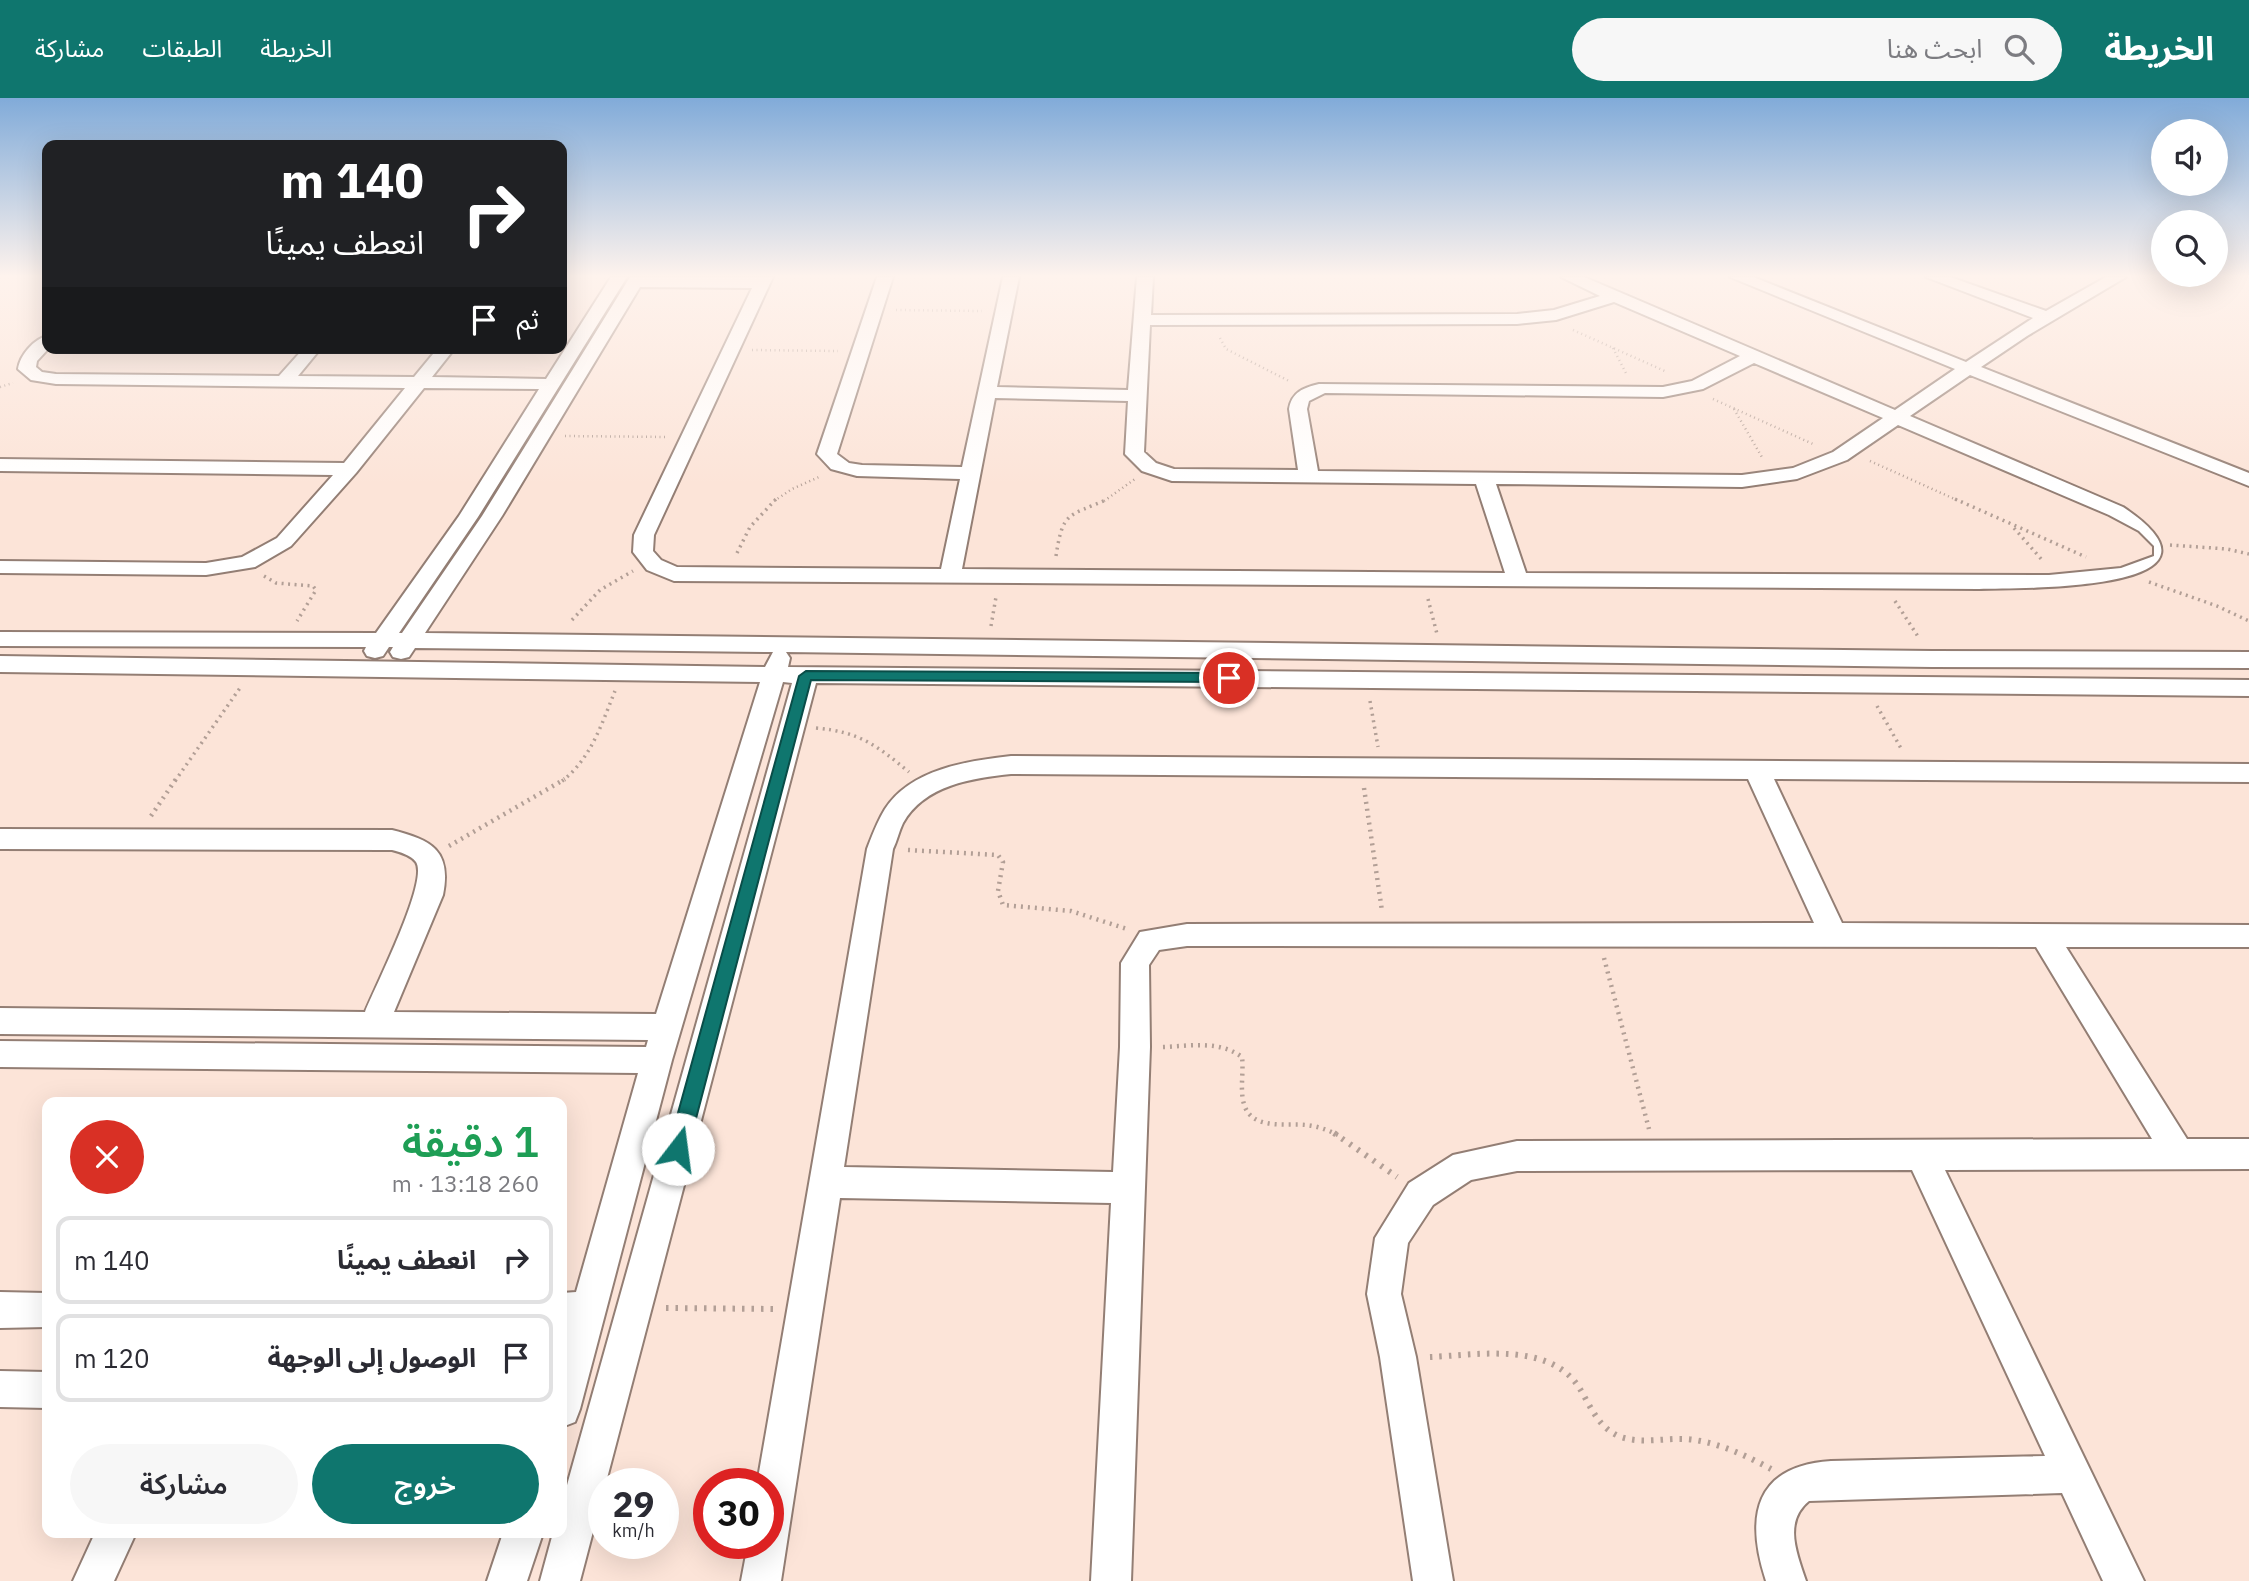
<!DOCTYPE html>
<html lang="ar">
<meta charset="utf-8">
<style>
body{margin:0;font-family:"IBM Plex Sans","Noto Sans Arabic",sans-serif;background:#f7f7f7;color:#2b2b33;direction:rtl;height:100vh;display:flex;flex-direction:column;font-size:26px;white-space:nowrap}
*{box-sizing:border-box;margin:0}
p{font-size:23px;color:#7c7c81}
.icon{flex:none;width:38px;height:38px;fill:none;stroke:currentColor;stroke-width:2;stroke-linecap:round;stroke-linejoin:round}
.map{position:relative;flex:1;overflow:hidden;direction:ltr}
.details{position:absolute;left:42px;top:999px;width:525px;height:441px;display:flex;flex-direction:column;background:#fff;border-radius:14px;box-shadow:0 7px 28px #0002;direction:rtl}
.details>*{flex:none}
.banner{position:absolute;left:42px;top:42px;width:525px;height:214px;border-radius:14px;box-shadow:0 7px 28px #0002;direction:rtl;background:#202124;color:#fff;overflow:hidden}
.fabs{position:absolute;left:2151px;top:21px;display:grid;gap:14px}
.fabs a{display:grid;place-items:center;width:77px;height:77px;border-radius:50%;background:#fff;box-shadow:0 7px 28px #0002;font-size:35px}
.speed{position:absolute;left:588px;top:1370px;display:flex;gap:14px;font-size:35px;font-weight:700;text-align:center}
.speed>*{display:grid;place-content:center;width:91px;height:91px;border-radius:50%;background:#fff;box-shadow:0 7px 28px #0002;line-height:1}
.speed small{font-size:18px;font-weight:400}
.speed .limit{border:10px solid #d22;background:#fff;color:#111}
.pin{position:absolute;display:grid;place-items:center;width:60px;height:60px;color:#fff;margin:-30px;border:4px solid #fff;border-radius:50%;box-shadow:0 2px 7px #0007}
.me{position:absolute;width:77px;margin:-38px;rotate:15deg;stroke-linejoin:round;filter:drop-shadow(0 0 5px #0008)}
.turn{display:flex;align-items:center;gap:24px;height:147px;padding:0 28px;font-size:32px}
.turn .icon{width:91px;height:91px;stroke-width:2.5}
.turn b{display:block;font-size:49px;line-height:60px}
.then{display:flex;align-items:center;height:66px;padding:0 28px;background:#0003;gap:14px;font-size:26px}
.round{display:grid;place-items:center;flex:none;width:74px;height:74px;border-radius:37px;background:#f7f7f7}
.overview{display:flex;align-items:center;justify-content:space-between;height:119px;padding:0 28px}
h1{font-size:42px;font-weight:600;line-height:52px;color:#1e9e55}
.cta{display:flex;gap:14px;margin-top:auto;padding:14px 28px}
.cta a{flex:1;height:80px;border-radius:42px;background:#0f766e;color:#fff;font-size:28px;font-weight:600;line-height:80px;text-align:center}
.cta a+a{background:#f7f7f7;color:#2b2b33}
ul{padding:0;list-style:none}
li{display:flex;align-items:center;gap:21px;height:88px;margin:0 14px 10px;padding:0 14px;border:4px solid #e1e1e2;border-radius:14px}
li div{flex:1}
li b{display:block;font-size:26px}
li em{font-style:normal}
header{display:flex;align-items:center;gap:42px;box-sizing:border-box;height:98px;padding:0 35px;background:#0f766e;color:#fff}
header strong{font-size:33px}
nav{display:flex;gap:38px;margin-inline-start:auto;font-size:24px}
.search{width:490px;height:63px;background:#f7f7f7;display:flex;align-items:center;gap:18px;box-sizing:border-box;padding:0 24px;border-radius:38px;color:#7c7c81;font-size:26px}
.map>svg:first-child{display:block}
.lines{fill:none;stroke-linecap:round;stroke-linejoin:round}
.street-casing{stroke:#937e74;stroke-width:4}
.path-far3{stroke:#b29f96;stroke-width:2.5;stroke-dasharray:1 3.5;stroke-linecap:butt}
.path-far2{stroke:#b29f96;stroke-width:3.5;stroke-dasharray:2 4.5;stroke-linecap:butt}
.path-far1{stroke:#b29f96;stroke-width:4.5;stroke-dasharray:2 5;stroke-linecap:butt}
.path{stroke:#b29f96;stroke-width:6;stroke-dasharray:2.5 7;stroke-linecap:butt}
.street{fill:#fff;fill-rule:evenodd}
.route{fill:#0f766e;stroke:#0a4d48;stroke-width:2}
</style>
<header>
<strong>الخريطة</strong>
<div class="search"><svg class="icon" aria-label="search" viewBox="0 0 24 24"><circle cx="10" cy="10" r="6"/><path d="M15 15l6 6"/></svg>ابحث هنا</div>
<nav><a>الخريطة</a><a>الطبقات</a><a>مشاركة</a></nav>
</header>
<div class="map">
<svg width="2249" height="1483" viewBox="0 0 2249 1483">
<rect width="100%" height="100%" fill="#fce4d8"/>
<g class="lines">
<g class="street-casing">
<path id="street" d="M611,179H627L478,419L399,535H402L482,418L630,179H773L654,437L653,453L661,462L677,469L941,471L960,381L857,378L831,371L817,356L877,179H893L837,356L849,365L862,367L962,369L1003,179H1019L997,289L1128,292L1137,179H1153L1151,217L1517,216L1554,212L1600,198L1561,179H1584L1895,312L1955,271L1730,179H1753L1966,264L2033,220L1926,179H1950L2046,213L2106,179H2126L2027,238L1981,269L2249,375V388L1970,277L1910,318L2123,409C2249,493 2029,490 1979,491L674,483L647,472L633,454L634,437L752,190L640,189L502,418L425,535L1932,553L2249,554V570L1932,569L786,554L790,560L788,569L2249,582V598L816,585L580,1483H540L553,1435H562V1405L792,585L783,584L672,962L580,1311L575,1324L562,1329V1246L567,1230L562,1229V1195L576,1194L638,975L0,969V943L646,949L648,942L0,936V910L365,914C375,889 429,783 416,764C411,757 400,754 392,752L0,751V731L392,732C431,742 452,752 443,797L394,914L656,916L760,584L0,574V558L765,569L773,554L415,550L409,559L401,561L393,559L390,554L393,549H389L383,558L375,560L367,558L364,553L366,549L0,548V534L376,535L459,418L539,291L424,290L356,375L291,448L255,469L206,477L0,475V463L206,465L242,459L277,440L333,377L0,373V361L344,365L405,290L56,286L31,282L18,271C20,257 34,241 47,238V250H49L37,263L36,269L42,274L56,276L279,278L304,250H321L298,278L414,279L438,250H455L432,279L546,281ZM1614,204L1740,258L1692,283L1663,289L1319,286C1303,290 1292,294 1289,311L1298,372L1174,371L1156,365L1144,354L1150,227L1517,226L1556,222ZM1754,265L1883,320L1833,354L1793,370L1742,377L1318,373L1307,311L1309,303L1325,295L1663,299L1703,291ZM995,300L1128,303L1125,356L1142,373L1172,383L1476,386L1505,475L962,471ZM1898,327L2109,417L2139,433L2154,448V458L2121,470L2049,477L1526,475L1496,386L1742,389L1797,381L1847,362Z
M1011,658L2249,666V684L1774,681L1842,825L2249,827V849H2066L2187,1041H2249V1071L1945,1072L2144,1483H2103L2062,1395L1809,1403C1783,1424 1797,1456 1806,1483H1766C1745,1419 1754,1368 1831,1363L2045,1358L1912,1072L1517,1073L1471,1082L1433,1107L1408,1145L1401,1196L1416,1259L1453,1483H1413L1380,1259L1367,1196L1375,1140L1409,1085L1453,1057L1517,1043L2152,1041L2036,849L1187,848L1159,852L1149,867L1150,949L1131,1483H1091L1111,1105L840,1100L781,1483H741L748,1446H768V1386H757L867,751C872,738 877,724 885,711C911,671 967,663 1011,658ZM1011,676L1748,681L1814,825L1187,826L1140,834L1121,865L1120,949L1113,1074L844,1069L893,751C897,743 899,733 903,725C924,687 973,680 1011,676Z
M0,1194L47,1195V1229L0,1230Z
M0,1273L47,1274V1310L0,1309Z
M95,1435H136L114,1483H73Z
M503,1435H543L527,1483H487Z"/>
</g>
<path class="path-far3" d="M896,212L982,213
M1573,232L1667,274
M1220,240L1226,251L1291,284
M1613,250L1627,277
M752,252L838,253
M0,289L13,285
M1713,301L1813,346
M1734,311L1763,361
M565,338L668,339
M1870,363L1959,403
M774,403L792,391L819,379
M1104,403L1135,381"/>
<path class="path-far2" d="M1955,401L2086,459
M2014,430L2043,463
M2170,447L2227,451L2249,456
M737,455L750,429L776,401
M1056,458C1063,412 1068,419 1108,401
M264,478L276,485L313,488L316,492L297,523
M2149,484L2217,508L2249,523
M1428,501L1437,536
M1895,503L1919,540
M572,522L600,492L633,473
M991,528L996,499
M1370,603L1378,649
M1877,608L1902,652
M816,630C860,634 876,647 909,674
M175,683L240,590
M562,683C591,661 602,625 615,593"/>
<path class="path-far1" d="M1364,690L1382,813
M151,718L176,681
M449,748L565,681
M908,752L998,757L1003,764L998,793L1003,807L1071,813L1127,831
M1604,860L1649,1031
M1163,949C1190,948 1219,942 1242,959C1244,975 1239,994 1245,1009C1254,1032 1287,1025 1306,1027C1317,1028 1328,1032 1338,1037"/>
<path class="path" d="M1334,1035L1397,1079
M666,1210L776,1211
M1430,1259C1477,1257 1551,1243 1580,1291C1591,1309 1599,1331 1621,1339C1642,1346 1664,1340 1685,1341C1716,1343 1745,1357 1771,1371"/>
<use href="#street" class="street"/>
</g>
<linearGradient id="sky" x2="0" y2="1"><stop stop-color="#81abd9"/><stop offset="0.46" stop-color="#fef3ed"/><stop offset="1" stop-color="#fef3ed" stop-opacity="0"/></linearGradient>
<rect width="2249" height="387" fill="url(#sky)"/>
<path class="route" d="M806,573L1229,575L1236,580L1229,584L811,582L688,1051L685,1058L678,1060L671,1058L668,1051L799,578Z"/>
</svg>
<div class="fabs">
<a><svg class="icon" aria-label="sound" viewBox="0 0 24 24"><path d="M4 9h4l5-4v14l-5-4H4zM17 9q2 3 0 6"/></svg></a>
<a><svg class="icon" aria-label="search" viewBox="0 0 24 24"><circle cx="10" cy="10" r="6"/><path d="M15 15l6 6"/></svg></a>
</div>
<div class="speed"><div>29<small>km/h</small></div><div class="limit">30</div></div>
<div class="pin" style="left:1229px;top:580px;background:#d93025"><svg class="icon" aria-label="arrive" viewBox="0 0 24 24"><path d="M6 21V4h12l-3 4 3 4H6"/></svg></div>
<svg class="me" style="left:678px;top:1051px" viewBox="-20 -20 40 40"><circle r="19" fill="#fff"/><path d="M0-13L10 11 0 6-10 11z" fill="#0f766e"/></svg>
<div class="banner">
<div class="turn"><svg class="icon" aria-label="right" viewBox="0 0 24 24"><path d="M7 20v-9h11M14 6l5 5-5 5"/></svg><div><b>140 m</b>انعطف يمينًا</div></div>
<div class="then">ثم<svg class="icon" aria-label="arrive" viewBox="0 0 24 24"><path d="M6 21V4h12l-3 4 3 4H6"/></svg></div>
</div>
<section class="details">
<div class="overview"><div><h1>1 دقيقة</h1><p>260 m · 13:18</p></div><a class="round" style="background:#d93025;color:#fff"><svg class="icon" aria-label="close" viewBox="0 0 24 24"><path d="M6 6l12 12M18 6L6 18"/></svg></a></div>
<ul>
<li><svg class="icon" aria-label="right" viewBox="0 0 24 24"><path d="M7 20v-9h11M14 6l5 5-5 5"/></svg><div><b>انعطف يمينًا</b></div><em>140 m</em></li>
<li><svg class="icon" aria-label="arrive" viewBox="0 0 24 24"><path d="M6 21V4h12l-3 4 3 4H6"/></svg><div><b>الوصول إلى الوجهة</b></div><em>120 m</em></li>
</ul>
<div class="cta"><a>خروج</a><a>مشاركة</a></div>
</section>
</div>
